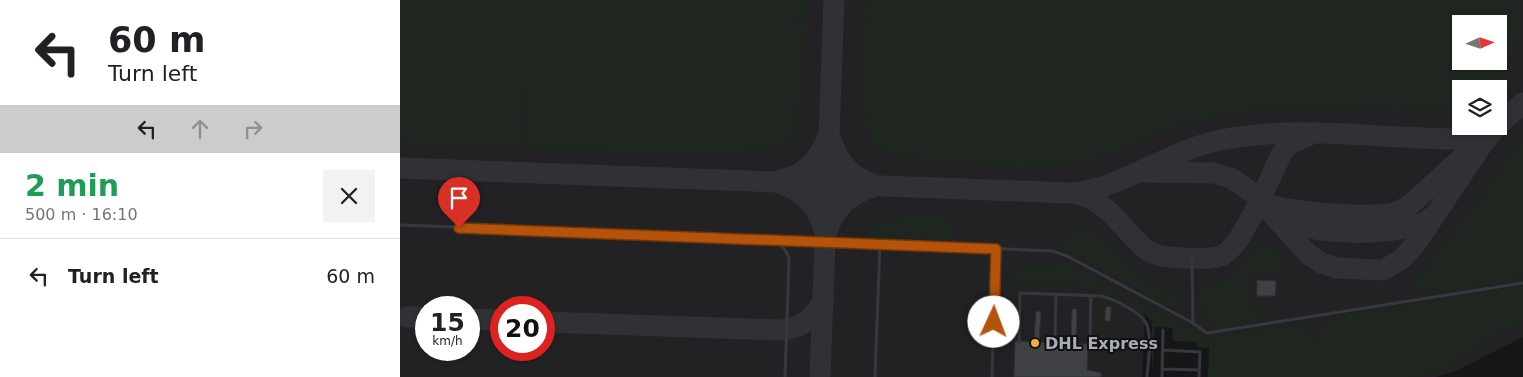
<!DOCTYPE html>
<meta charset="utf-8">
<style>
body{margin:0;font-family:"DejaVu Sans",sans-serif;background:#f2f2f2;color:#202124;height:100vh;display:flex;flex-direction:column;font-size:19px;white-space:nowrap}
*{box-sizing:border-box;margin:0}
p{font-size:16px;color:#757577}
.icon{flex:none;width:28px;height:28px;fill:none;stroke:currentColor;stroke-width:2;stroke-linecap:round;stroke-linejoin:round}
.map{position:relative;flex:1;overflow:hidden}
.panel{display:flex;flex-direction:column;background:#fff;width:400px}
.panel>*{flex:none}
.top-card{background:#fff;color:#202124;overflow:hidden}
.needle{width:32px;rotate:87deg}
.fabs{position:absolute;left:1052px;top:15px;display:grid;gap:10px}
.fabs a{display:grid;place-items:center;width:55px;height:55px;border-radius:0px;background:#fff;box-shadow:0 1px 4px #0004;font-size:25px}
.speed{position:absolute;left:15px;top:296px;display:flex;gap:10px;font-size:25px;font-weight:700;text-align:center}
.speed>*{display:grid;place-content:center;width:65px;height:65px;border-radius:50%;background:#fff;box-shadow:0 1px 4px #0004;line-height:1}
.speed small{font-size:12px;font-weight:400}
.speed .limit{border:8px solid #d22;background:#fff;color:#111}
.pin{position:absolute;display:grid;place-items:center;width:42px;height:42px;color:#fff;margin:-51px -21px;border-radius:50% 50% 50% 0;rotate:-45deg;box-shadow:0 0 5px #0007}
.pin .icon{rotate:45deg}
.me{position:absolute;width:55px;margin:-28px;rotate:2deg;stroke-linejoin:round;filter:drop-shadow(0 0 4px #0008)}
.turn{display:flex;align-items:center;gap:18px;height:105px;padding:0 25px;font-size:22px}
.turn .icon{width:65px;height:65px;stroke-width:2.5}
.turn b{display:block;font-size:35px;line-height:42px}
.lanes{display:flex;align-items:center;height:48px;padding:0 25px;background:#0003;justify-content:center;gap:25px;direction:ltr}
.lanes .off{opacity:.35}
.round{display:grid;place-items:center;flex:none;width:52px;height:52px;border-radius:0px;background:#f2f2f2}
.overview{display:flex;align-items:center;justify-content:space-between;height:85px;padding:0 25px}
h1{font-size:30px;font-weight:700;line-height:38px;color:#1e9e55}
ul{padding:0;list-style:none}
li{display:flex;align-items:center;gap:15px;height:75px;padding:0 25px;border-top:1px solid #e0e0e0}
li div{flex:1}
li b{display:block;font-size:19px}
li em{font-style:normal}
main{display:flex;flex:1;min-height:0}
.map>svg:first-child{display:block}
.built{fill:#222225;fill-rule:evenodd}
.green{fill:#1e261f;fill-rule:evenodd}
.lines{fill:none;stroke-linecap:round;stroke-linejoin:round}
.taxiway{stroke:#303135;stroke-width:21}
.building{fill:#404145;stroke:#303034}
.lane{stroke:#37383d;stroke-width:3}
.route-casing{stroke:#753606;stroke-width:12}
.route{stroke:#b45309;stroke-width:9}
.poi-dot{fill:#f2b134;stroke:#111113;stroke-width:2}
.labels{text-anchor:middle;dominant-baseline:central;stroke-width:4;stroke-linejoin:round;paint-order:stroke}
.poi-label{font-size:16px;font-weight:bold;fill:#a8adb8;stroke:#111113;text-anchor:start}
</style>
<main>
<section class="panel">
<div class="top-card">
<div class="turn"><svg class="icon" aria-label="left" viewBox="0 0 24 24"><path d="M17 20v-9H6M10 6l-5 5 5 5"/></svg><div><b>60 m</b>Turn left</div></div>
<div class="lanes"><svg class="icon" aria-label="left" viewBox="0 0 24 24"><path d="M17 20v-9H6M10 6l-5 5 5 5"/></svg><svg class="icon off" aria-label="ahead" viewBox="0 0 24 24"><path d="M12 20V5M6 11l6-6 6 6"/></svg><svg class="icon off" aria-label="right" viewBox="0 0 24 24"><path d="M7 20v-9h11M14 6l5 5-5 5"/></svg></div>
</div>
<div class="overview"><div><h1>2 min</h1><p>500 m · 16:10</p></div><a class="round"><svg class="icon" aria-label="close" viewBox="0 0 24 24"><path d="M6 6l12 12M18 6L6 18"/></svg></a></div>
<ul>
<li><svg class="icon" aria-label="left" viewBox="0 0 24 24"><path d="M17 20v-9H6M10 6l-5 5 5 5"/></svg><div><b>Turn left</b></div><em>60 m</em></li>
</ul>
</section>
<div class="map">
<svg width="1123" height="377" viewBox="0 0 1123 377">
<rect width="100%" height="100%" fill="#161618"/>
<path class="built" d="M0,0H1123V337L1054,372L1036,377H871L745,312L742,377H0ZM1061,24H1099V61H1061ZM1061,89H1099V126H1061ZM26,308H69V350H26ZM101,308H144V350H101Z"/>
<path class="green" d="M0,0H405L406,16L392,18L393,20L406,18V29L400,100L392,134L385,142L370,149L310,154L123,149L126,84L122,83L119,149L6,145L0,139Z
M467,0H1118C1123,31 1115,65 1094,89H1061V104C995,120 925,103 858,110C822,114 789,122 756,135C740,142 724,150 707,156C654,173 593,167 539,161C518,158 491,158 474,143C457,127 463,45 464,21L476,22L477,20L464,18ZM1061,24H1099V61H1061Z
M1123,141V276L1113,278V281L1032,294L1024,295L1018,292L1015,286L1017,279L1089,187L1115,149Z
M548,214L553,227V240L463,238C481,213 519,216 548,214Z
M683,225L721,254L741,278L778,295L781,300L780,306L775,308L770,307L659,246Z
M865,243C877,247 883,252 884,265L875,274L849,272L848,305L864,307L865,316L853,318L852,321L815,328L807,326L800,294L802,288L833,276L858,245Z
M660,259L805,338L899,324L908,328L914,339L922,338L921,330L926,321L939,316L1123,286V323L1106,330L1045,368L1014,377H808L809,348L797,347L796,342L773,341L772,328L755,327L752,377V322C722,279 660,287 615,286L614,337H609V333H613V330H609L610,307H614V304H610L611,281H615V278H611V265L654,266Z
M703,300L709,303L706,307L705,336L710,338L708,344C696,332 699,318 699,302Z"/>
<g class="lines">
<path class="taxiway" d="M1099,124L1123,103
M431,139C437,161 451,177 473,184
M0,168L671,193C725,188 768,150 821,140C901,124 986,140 1068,139L1081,135L1095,126
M743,172L813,173L831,178L853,193L908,254L921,263L937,268L983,270L1002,259L1017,242L1082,145L1094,130
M381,180C404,176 419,159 427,139
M381,184C403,190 418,207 424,229
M674,193C708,201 718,224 742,246C755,258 769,257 785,258C798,258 812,260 823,255C843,245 871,175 882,153L891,143L908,136
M862,201C880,213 965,217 988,214C997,213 1002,209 1010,205L1068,152
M877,216C888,221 898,226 910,228C937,234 1012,236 1033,216
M428,229C435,208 451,193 473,187
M6,317H26
M69,319L101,320
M144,322L382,330C403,328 414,317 424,299
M420,377L434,0"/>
</g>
<path class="building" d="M857,280L876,281L875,296H857Z
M706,307H711L710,321H705Z
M672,309H677L676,344H688L687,370L701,373V377H614L615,341L634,342L636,311L641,312L639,342L671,344Z"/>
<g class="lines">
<path class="lane" d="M0,225L367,238C380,243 385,246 389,259L385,377
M371,239L652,251L667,256L793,323
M792,258L793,323L807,333L1123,283
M655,335L656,294
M690,337L691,295
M619,342L620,293L701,296C713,299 742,312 747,325C752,340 748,362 747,377
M763,350L800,352L799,377
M762,369L799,370
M475,377L480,243
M592,377L596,249
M762,377L763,330"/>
</g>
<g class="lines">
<g class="route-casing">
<path id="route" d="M59,228L596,249L594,322"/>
</g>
<use href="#route" class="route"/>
</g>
<circle class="poi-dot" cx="635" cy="343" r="5"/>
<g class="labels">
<g class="poi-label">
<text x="645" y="343">DHL Express</text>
</g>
</g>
</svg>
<div class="fabs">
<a><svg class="needle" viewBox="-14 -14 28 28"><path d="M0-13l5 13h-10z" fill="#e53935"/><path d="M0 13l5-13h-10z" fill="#757577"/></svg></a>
<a><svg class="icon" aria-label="layers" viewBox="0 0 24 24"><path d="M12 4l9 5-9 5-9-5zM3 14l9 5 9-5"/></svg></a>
</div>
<div class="speed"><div>15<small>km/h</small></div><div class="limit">20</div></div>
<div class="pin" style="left:59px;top:228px;background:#d93025"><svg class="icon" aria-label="arrive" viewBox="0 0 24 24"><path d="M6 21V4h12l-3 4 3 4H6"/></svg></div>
<svg class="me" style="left:594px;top:322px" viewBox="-20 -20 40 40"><circle r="19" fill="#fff"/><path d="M0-13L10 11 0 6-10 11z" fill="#b45309"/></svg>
</div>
</main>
